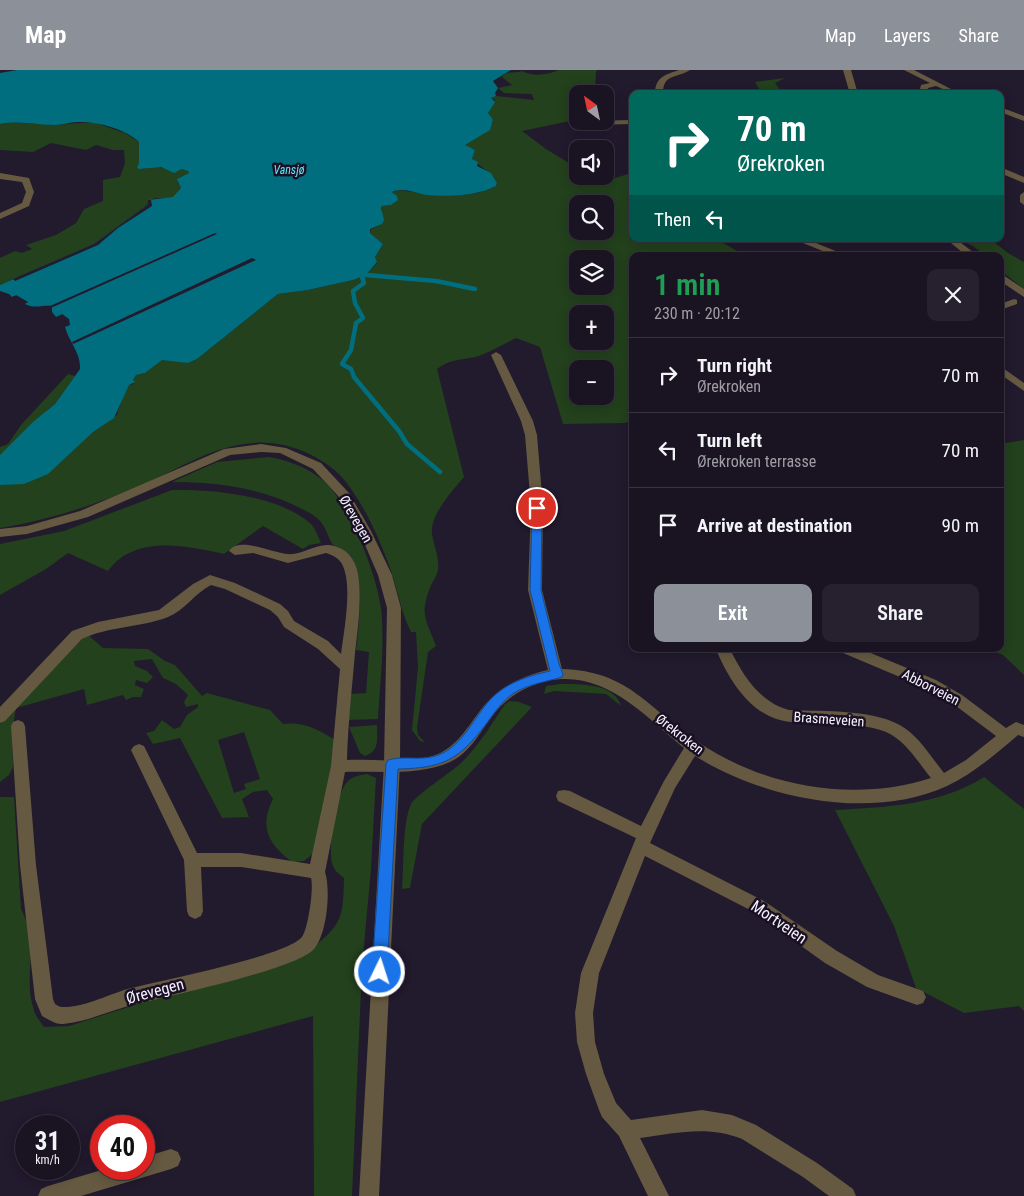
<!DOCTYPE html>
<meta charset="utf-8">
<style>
body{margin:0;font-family:"Roboto Condensed",sans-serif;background:#27212f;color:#f1f3f6;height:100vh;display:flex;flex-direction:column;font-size:19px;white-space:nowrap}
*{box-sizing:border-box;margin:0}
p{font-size:16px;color:#9f9ea5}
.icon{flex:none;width:28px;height:28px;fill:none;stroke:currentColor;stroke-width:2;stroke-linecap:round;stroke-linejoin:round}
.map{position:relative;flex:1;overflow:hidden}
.details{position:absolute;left:629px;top:182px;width:375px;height:400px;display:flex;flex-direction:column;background:#1a1422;border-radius:10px;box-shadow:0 2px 12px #0003,0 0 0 1px #383340}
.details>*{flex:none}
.hud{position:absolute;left:629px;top:20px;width:375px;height:152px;border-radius:10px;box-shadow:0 2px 12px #0003,0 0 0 1px #383340;background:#00695c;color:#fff;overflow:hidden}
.needle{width:32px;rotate:327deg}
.controls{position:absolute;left:569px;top:15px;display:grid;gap:10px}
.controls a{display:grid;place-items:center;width:45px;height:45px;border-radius:10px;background:#1a1422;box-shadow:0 2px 12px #0003,0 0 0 1px #383340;font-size:25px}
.speed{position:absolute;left:15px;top:1045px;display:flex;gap:10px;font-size:25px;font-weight:700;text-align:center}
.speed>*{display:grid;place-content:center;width:65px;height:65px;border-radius:50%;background:#1a1422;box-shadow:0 2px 12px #0003,0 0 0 1px #383340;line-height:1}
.speed small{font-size:12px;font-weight:400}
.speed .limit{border:8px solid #d22;background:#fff;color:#111}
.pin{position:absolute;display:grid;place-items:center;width:42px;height:42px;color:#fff;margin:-21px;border:2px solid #fff;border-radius:50%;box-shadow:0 1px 5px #0007}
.me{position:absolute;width:55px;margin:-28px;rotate:4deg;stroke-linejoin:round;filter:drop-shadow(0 0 4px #0008)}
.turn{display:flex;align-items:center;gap:18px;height:105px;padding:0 25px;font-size:22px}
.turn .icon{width:65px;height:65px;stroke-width:2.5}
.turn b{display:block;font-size:35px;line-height:42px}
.then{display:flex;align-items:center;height:48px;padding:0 25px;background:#0003;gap:10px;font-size:19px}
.round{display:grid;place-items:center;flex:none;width:52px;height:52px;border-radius:10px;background:#27212f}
.summary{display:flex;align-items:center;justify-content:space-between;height:85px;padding:0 25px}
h1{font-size:30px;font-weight:600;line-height:38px;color:#1e9e55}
.button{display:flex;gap:10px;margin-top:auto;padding:10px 25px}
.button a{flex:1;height:58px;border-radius:10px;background:#8c9099;color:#fff;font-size:20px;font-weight:600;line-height:58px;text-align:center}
.button a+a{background:#27212f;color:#f1f3f6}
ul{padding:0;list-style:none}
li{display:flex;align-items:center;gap:15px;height:75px;padding:0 25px;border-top:1px solid #383340}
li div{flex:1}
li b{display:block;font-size:19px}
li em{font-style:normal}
header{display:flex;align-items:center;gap:30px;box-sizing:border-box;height:70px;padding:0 25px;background:#8c9099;color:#fff}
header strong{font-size:24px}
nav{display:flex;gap:28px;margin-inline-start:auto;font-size:18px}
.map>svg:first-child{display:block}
.green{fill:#23411d;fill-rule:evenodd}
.water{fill:#006e7f}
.pier{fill:#221a2d}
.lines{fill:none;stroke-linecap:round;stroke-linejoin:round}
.stream{stroke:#006e7f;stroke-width:4.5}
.minor{fill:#655941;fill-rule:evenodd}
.tertiary{fill:#655941;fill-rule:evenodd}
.route{fill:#1a73e8;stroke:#114b97}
.labels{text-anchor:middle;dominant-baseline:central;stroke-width:5;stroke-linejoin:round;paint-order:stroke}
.far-water-label{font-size:12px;font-style:italic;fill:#63e3fc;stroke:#191123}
.street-label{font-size:14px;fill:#f5f0fe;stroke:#191123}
.near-street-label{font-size:16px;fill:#f5f0fe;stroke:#191123}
</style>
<header>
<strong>Map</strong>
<nav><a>Map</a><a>Layers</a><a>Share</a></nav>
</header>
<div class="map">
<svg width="1024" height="1126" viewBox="0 0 1024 1126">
<rect width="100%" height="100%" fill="#221a2d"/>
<path class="green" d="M559,0H598L596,1L595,24H578V51H582L571,52L570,51L522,61L546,79L577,98L578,106H600L609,110L631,103L632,169H716L746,186H632V350L625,353L563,354L540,277L516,268C503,274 489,283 475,287C461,290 450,289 437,299L464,407C453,420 430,445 432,463C433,474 440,488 438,500C437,506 432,512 430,518C419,546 427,551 436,576L428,582L417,657L418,665L425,672L420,671L412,660L418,597L416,562H411C401,542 398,521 391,501C381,472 367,441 349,416C338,400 322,390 305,382C236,353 188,398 127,421C86,438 44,451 0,458V377L8,374L21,355L68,304L75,306L55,334L47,340L90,364L117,345L122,328L129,315L134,314L133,310L136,305L145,303L162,289L188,293L197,289L278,224L308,220L353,210L366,205L377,193L375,187L383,174L370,163L371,159L380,155L382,136L394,133L397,126L392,122L398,120C427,124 470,131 496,116L497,113C491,101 481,98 472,89L475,80L466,77V74L489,60L490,55L493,52L488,43L495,30L490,28L496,26L534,30L532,24L504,23L498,18L512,15L502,7C506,0 515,4 522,1C534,7 546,5 559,0ZM578,134H605V161H578ZM578,189H605V216H578ZM578,244H605V271H578ZM578,299H605V326H578Z
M785,8L775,13L783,24H762L755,12Z
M10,52L55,55L93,52L125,63L139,72V94L144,99C156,94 164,98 176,102L182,99L187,100L189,103L179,108L178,111L181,118L174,127C164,130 151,124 147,135L94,174L0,215V188L15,181L22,183L32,179L26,175L56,165L76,153L84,139L103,131V110L120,107L125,93L124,80H113L96,75L86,80L51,73L33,82L0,80V54Z
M958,169H990L1008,183L1024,192V219L1000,200V186H986L973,176Z
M1000,367L1006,373L1024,370V605L1003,585L987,579H1000Z
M268,387C287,390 304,396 320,408C349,430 376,503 381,538C385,575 380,613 378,649L347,650L350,624L366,623L369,582L356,580C359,558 364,507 352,488C347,481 340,478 333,475C328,468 326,457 320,451C314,444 302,439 294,435C255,417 214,412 172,412L217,392Z
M172,420C212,419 277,425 310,453C315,457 318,467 321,473L309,475L303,479L263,456L224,484C186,476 135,464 108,501L68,483L46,499L0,525V474L64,461Z
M87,564L103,578L148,579L165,591L175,595L202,626L207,623L270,640L283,654C305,651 318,660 337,671L314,783L304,791L292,792C268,774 259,757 273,729L267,720L253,722L242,729L249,747L222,748L180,668L153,674L146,663L154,661L162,650L174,659L180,657L187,645L198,637V634L186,637L184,632L188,625L176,614L163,608L152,589L134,591L135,596L147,601L153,607L147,613L136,610L135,615L144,619L141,627H133L126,630L123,625L87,635L84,619L16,638L12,663L13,697L9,705L0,712V654ZM244,662L260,709L244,714L246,719L234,723L218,670Z
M560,614C579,614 615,613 621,636L606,624L554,621L544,624L546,616Z
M510,631L519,632L532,637L422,754L410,818L402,819C404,796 402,754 411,734C416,725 450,703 461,693C479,675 491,655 505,634Z
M377,655C377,670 380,680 365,686L360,683L349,657Z
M367,704L376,708L371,799L362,897L352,1126H314L313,946L0,1032V727H14L21,839C41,876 22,905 34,940C35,946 41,952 44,957L69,956L311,879C343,854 343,847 344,808C339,804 334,801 332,793C328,778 336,720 349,710C354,706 361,705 367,704Z
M984,707L1024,739V941L1019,936L964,943L916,918L894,856L835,740C887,737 940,735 984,707Z"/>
<path class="water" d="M17,0H511L493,11L498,18L495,23L496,26L491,28L495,32L488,43L493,50L490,60L465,75L475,80L472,89L478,92L477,96L491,103L497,113L496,116C478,126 447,127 426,125C416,123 402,117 392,122L397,126L398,130L391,135L382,136L381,138L384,150L382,154L370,159V163L383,174L375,187L377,192L366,205L353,210L308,220L278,224L197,289L188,293L162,290L145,303L136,305L133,310L135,312L129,315L114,348L93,362L48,404L24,414L0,415V385L33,352L55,334L80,299C81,283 69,272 65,257L70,255L69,249L62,244L56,247L52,242V236C42,235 34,239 25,234L28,232L16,225L12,227L9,224L0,221V215L94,174L147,136L148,130L173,127L181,118L177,109L189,103L188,101L182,99L174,103L161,97L139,99L137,97L139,94V72C126,59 96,51 78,52C70,52 63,55 55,55C37,55 18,50 0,54V3Z"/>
<path class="pier" d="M148,130H151L152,136L118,158L98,175L15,211L13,209L94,174L147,136Z
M215,163L217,164L53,237L50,236Z
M252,188L256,190L73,274L72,272Z"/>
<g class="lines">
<path class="stream" d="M366,205L436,211L475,219
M362,207L364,213L353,221L355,233L363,248L356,253L351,280L342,294L351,299L354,307L399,361L407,374L440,402"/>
<path class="minor" d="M679,0H690C676,9 663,3 663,24H655C655,7 665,5 679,0Z
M843,0H851L858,24H850Z
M904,0H914L951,19L947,21L936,16L928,18L927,24H919L921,15L930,13Z
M1000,37L1024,46V51L1000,42Z
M632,50V54L592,55L588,53L590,51Z
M1000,97L1024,107V113L1000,103Z
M0,103L29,108L34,122L29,136L0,149V143L22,133L26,122L22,112L0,109Z
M1024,122V135L1020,132V125Z
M793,169H806L848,186H835Z
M946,169H956L978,186H967Z
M1000,203L1024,219V227L1000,211Z
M1014,229L1017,230V234L1000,240V234Z
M496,282L501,285L533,351L537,365L543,437L542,520L562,599C630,601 648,639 698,672C764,717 854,733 931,708C918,692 905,670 886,662C869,655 851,655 833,654C813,653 788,655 769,646C744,634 726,604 716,579H730C742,604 760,633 789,640C823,642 877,638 906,659C921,670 932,688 944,703L966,690L996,666L952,633L926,618L843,583L841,579H861L936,610L962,625L1006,658L1016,652L1024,655V667L1018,665C996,684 974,703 947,716C871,751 764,729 695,686L675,718L650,773L764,831L837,881L878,905L923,921L926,927L923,933L917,935L867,917L825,893L752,841L645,786L599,903L593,943L595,972L604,1004L616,1033L631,1050L702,1040L732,1045L756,1055L817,1093L853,1119L856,1126H829L803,1107L742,1069C709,1055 675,1063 640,1068L669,1126H648L619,1066L602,1047L599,1040L586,1004L577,972L575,943L581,903L636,768L558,731L556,726L558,721L564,720L570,721L641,756L664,711L684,678C644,646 605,599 547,611C530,615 514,623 501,636C484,653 474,681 450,692C419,706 379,701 345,702L325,802C331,820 327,864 314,879C294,901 160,927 125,937C104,943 85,952 63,954C56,955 48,949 42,946L35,929L20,795L11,656L13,652L18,650L23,652L25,656L36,795L53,929L55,934C57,935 60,937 62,937C81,938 106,926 124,920C156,911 285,887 302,867C308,859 314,818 311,808L241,797H201L203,841L201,846L195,849L189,846L187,841L184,790L131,680L134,676L139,674L144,676L197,783H241L310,794L331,696L340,599L318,579L284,557L278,547L270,540L225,519L211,515C195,523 185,540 168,547C140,558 109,556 82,569L5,651L0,653V637L72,561L98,552L159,540L193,514L210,505L235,513L280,534L288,541L294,551L328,571L341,584C344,560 353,515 342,494C339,488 332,485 326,483L288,493L253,483L235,485L229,481C239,466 273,483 287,484C306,486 320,467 342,479C351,484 356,493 358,504C362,530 358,557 355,583C352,618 348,654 347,690C374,689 414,694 438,684C459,675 470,653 483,637C500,616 523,606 548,600L528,520L531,437L525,365L521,351L491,285Z
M1000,296L1024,313V321L1000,304Z
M171,1079L178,1082L181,1089L178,1096L171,1099L81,1126H38L41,1119L48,1116L105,1099H144V1087Z"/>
<path class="tertiary" d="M261,374L286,378L321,393L349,423L371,461L392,505L401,538L400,694L379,1126H359L384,694L387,538L378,505L359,461L340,428L313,399L280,383L261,382L230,385L88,447L27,464L0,467V459L27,456L80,441L224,379Z"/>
</g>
<path class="route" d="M537,434L542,438L541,520L559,594L563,604L562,607C545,612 529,614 514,623C502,631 494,643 486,654C459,690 443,698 398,699L387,902L385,907L380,909L375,907L372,902L386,694L388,690C405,685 424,692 441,684C463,674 474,648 489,631C505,613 528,606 550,601L530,520L532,438Z"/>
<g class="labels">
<g class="far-water-label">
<text x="289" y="100">Vansjø</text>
</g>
<g class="street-label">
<text transform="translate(356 449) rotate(60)">Ørevegen</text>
<text transform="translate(931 617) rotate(27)">Abborveien</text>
<text transform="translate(829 649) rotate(4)">Brasmeveien</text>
<text transform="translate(680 664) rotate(38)">Ørekroken</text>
</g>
<g class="near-street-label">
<text transform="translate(779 852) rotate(34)">Mortveien</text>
<text transform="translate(155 921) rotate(-15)">Ørevegen</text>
</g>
</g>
</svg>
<div class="controls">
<a><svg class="needle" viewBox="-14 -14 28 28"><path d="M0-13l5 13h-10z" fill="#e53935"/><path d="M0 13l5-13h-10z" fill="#9f9ea5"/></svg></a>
<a><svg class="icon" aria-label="sound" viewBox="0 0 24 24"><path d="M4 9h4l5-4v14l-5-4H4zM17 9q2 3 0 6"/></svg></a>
<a><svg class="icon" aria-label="search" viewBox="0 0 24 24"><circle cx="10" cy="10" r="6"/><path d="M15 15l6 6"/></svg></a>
<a><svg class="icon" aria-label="layers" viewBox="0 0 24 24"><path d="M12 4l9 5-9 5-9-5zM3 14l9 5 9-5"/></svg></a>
<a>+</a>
<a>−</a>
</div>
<div class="speed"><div>31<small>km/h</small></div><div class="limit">40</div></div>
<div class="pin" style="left:537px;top:438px;background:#d93025"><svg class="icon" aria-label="arrive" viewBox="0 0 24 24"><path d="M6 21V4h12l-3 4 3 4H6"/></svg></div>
<svg class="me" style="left:380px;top:902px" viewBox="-20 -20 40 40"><circle r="17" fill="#1a73e8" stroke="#fff" stroke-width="3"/><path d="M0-11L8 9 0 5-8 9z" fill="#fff"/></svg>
<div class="hud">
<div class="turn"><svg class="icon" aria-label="right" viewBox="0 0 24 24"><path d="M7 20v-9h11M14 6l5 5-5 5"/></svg><div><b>70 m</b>Ørekroken</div></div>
<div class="then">Then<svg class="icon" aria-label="left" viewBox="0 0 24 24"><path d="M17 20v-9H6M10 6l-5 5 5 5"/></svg></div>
</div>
<section class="details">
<div class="summary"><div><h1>1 min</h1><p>230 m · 20:12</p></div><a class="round"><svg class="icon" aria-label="close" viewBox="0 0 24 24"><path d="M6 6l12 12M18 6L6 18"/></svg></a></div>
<ul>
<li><svg class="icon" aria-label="right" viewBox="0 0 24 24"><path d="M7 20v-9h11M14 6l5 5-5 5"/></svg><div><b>Turn right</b><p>Ørekroken</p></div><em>70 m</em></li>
<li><svg class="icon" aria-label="left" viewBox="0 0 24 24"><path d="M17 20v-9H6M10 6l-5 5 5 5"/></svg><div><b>Turn left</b><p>Ørekroken terrasse</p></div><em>70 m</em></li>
<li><svg class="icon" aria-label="arrive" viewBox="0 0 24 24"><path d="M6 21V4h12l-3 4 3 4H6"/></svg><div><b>Arrive at destination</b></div><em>90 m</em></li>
</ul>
<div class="button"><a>Exit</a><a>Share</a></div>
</section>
</div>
